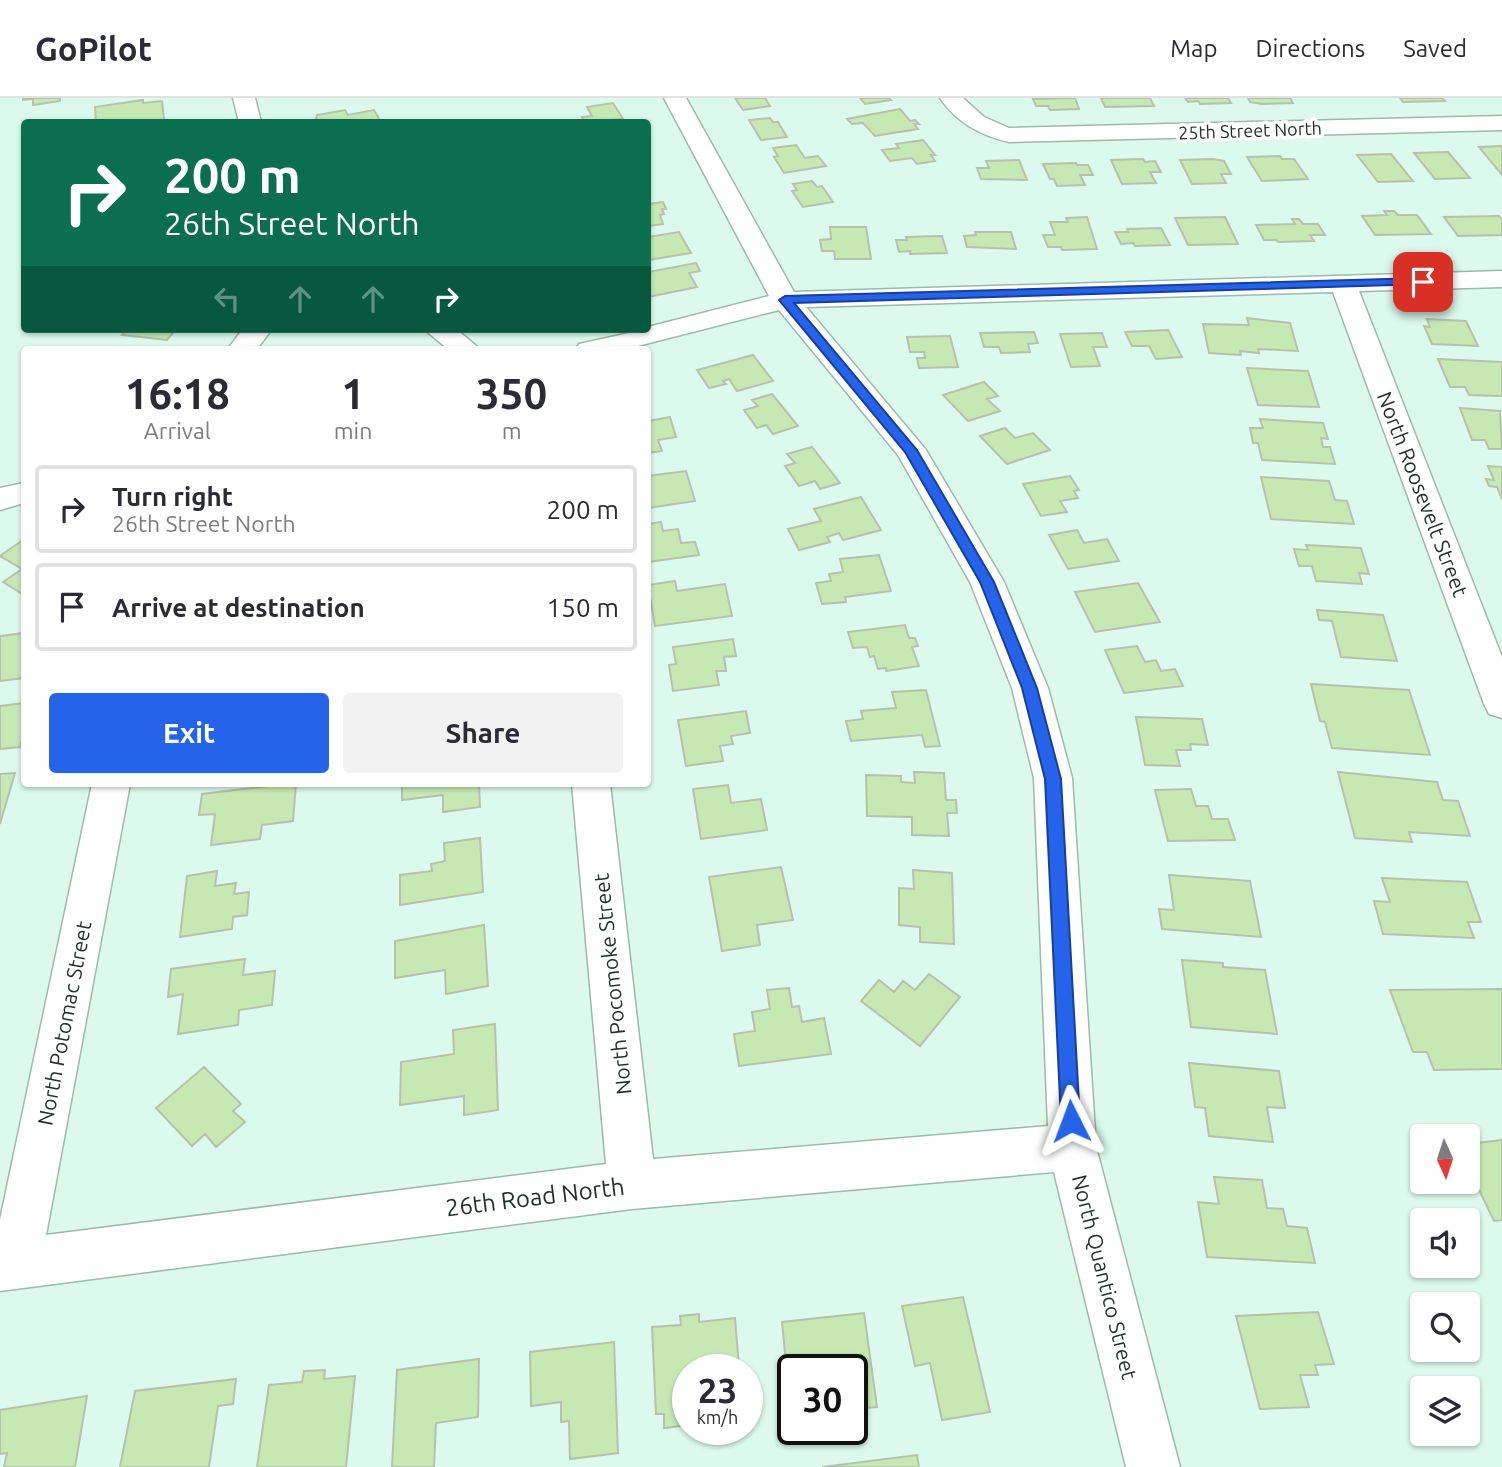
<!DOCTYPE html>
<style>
body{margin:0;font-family:Ubuntu,sans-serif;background:#f2f2f3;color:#2b2b33;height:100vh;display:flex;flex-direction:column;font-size:26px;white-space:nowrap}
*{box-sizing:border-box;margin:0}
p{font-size:23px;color:#7c7c81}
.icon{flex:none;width:38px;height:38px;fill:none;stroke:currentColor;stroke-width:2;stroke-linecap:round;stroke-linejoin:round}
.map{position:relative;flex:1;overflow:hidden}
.details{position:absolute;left:21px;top:248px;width:630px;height:441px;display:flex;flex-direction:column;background:#fff;border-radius:7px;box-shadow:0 2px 5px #0004}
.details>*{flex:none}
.top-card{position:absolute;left:21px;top:21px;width:630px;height:214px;border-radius:7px;box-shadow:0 2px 5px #0004;background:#0b6e4f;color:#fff;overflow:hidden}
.needle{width:46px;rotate:177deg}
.tools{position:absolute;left:1410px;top:1026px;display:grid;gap:14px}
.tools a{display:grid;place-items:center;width:70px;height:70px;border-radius:7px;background:#fff;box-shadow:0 2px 5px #0004;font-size:35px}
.speed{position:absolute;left:672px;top:1256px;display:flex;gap:14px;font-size:35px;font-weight:700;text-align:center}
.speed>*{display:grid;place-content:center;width:91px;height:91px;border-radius:50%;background:#fff;box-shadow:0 2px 5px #0004;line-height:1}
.speed small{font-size:18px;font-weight:400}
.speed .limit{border:4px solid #111;border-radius:10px;background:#fff;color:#111}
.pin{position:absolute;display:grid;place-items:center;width:60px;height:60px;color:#fff;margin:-30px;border-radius:14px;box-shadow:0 4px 10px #0006}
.me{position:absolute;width:77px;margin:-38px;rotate:357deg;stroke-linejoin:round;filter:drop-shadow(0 0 5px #0008)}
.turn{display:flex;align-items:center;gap:24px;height:147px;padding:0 28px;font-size:32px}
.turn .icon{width:91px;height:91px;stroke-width:2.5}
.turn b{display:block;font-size:49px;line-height:60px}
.lanes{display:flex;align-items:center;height:66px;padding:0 28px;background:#0003;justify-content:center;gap:35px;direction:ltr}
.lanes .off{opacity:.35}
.eta{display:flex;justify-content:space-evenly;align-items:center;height:119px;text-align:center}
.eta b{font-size:42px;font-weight:700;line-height:49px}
.action{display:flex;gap:14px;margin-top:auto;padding:14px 28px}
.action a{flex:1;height:80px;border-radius:7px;background:#2563eb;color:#fff;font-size:28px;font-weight:700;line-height:80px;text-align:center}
.action a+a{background:#f2f2f3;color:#2b2b33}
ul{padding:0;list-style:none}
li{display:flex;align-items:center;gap:21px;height:88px;margin:0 14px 10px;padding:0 14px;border:4px solid #e1e1e2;border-radius:7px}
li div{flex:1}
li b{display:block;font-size:26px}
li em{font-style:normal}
header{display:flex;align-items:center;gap:42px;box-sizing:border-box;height:98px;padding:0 35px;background:#fff;border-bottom:2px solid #e1e1e2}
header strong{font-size:33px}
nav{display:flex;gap:38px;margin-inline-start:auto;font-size:24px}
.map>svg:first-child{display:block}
.building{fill:#c6e9b4;stroke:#b4c3ac;stroke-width:2}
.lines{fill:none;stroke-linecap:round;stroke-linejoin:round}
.minor-casing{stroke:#9cb9ad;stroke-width:3}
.minor{fill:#fff;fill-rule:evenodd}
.route{fill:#2563eb;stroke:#184099;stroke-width:2}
.labels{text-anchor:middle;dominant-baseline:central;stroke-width:7;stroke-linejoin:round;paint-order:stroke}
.far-street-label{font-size:18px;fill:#25302b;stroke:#fff}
.street-label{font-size:21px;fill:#25302b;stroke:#fff}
.near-street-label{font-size:24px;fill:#25302b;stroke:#fff}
</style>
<header>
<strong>GoPilot</strong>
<nav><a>Map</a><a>Directions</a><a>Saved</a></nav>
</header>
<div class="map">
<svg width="1502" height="1369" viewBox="0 0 1502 1369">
<rect width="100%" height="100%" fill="#dbf9ec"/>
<path class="building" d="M23,0H60V3L33,7V1L23,2Z
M735,0H765L770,8L743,12Z
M860,0H889L891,2L865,6Z
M1075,0L1079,11L1050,12L1048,8H1036L1033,1Z
M1101,0H1150L1154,8L1105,9Z
M1185,0H1228L1231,5L1200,6L1198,3L1188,4Z
M1248,0H1290L1293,5L1262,6L1250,4Z
M1400,0H1442L1445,3L1403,4Z
M143,2V5L162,3L164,22L96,24L95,9Z
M613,5L623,21L585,24L582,19L592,18L587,9Z
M900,11L910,23L915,22L919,26H914L918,31L875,38L863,25L852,26L847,21Z
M345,12L348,17L374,12L381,24H318L316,21L317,17Z
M770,20L773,24H778L787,39L761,42L749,22Z
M923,42L935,57H931L935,63L917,66L912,60L890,63L882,52L899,50L896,46Z
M796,47L805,60L818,58L826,68L784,75L774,59L778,58L773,50Z
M1502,48V77L1479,49Z
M1448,54L1470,80L1435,81L1414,55Z
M1391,56L1413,83L1378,84L1357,57Z
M1280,58L1282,61H1294L1308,81L1262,83L1247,59Z
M1143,61L1145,64L1155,63L1161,74H1150L1156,85L1122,86L1111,62Z
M1213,61L1224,63L1231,76H1221L1226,85L1192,86L1180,62Z
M1019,62L1027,82L981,81L977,70H989L986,63Z
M1076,65L1077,67H1088L1093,77H1080L1085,87L1057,88L1054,81H1050L1043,66Z
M812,83L817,89L822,88L833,104L803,109L792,93L797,92L793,86Z
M663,104L666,111H662L664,116L660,117L663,126L648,128V106Z
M1384,113H1394L1398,117H1417L1431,136L1375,137L1362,118L1387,117Z
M1499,118L1502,121V137L1458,138L1444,119Z
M1087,119L1097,151L1062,152L1061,149H1048L1043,137H1055L1050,124H1068L1066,120Z
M1225,119L1238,146L1188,147L1175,120Z
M1292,121H1299L1303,126H1318L1325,137H1310L1314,143L1278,144L1276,142H1264L1256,127L1295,126Z
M830,129H866L871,161H835L834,153H822L820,142L831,141Z
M1161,130L1170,147L1135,148L1133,145L1121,146L1115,134H1128L1127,131Z
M679,134L691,155L648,162V139Z
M975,134H1011L1016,151L967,149L964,138L976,137Z
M942,138L947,155L910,156V153L899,154L896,142H907L906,139Z
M696,165L700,173L689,175L697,189L648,199V174Z
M1247,220L1290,225L1298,253L1258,251L1259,255L1240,253L1241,257L1209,255L1203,226L1249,227Z
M1427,221L1466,223L1478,248L1432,246L1424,228L1430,229Z
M127,231H176L167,242L122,237Z
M1168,232L1182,259L1156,261L1149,248H1132L1125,234Z
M1034,234L1038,245L1028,246L1030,254L1001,255L999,249H984L980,235Z
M1102,235L1107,249H1093L1100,268L1071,269L1060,236Z
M950,238L958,269L919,270L917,260H925L924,254H910L907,239Z
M753,257L773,283L737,293L729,281L723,283L726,286L709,290L697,272Z
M1438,261L1502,264V298L1469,297L1465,289H1450Z
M1247,270L1308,273L1319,309L1258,307Z
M984,284L998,298L987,301L1000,313L968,323L943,297Z
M772,296L798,328L773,336L766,327L757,330L744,312L758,308L752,302Z
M1460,310L1500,313L1502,351H1489L1485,342H1472Z
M670,319L676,339L658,342L662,353L648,355V323Z
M1260,321L1323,325L1328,341L1321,340L1323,349H1330L1335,366L1262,362L1258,345H1253L1250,330H1263Z
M1005,330L1015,340L1033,335L1050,352L1007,366L980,338Z
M812,349L840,385L820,391L815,383L799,388L785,368L795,365L787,356Z
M1488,368L1502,369V401L1497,389L1489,388L1486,381L1494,382Z
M686,373L695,403L648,410V378Z
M1070,378L1079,392L1074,393L1078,400L1060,403L1067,414L1041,418L1023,386Z
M1261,379L1329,383L1335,402L1347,403L1354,426L1271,421Z
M861,399L881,432L843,442L839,435L827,439L830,444L799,452L788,431L821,423L814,411Z
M661,424L663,433L678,431L681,445L695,444L699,457L648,464V426Z
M1077,432L1084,445L1107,441L1119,463L1068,471L1049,437Z
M23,442L24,443V497L3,484L22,471L0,458Z
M1306,447L1361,450L1369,476L1359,475L1362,486L1316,483L1312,468H1299L1294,451L1308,452Z
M879,457L891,493L845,499L846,504L822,506L816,485L831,483L829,476L843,474L840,461Z
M675,483L677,493L725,486L732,518L655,528L648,487Z
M1138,485L1160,524L1095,534L1075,494Z
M1317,512L1383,517L1397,563L1341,559L1332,523L1319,522Z
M905,527L909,540H915L918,548L912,549L919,568L886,573V570L878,571L874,558L870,559L867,549L853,550L848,534Z
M24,535V580L0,583V538Z
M733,541L736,558L724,559L726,573H716L719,587L673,593L669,567L676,566L673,549Z
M1137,548L1145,564L1156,562L1161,573L1175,571L1183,588L1124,595L1105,552Z
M1311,586L1409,592L1430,657L1332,650L1325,624L1320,623Z
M926,592L940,648L925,649L922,637L851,643L846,623L863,621L861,613L896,610L892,594Z
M24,605V634L20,649L0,651V608Z
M746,613L750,635L731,638L733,646L720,648L723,663L686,668L678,622Z
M1136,619L1202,621L1208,647L1190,646L1191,652H1176L1180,668L1145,667Z
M914,674L944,675L946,702H956L957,715H947L949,738L912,737V719L867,718L866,677L901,678V684L915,685Z
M1338,674L1437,684L1443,702L1458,703L1470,738L1409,734L1412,744L1355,740Z
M15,675L0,726V676Z
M286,686H296L293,723L262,727L260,741L211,747L215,716L199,717L202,696Z
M402,686H479L480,709L443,714V697L402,702Z
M728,687L731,705L761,701L767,732L701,741L693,691Z
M1191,691L1196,708H1208L1212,721H1228L1235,742L1168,743L1155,692Z
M480,740L483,794L400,807V777L432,773L431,766L445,763L444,745Z
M781,769L793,822L757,827L760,847L722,853L709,779Z
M913,772L952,775L954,846L920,844V829L899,827V790L914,791Z
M217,773L215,788L236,785L234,796L249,794L247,817L233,819L232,831L180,839L187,778Z
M1169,777L1250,783L1261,839L1162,831L1159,811L1174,812Z
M1382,780L1467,784L1481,824H1468L1474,840L1383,836L1374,803L1390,804Z
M484,827L488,888L446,896L445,872L395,880V843Z
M245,861L243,877L275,873L272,907L239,912L238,927L178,936L183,896L168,899L171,871Z
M1182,862L1223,865V869L1265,872L1277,936L1191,929Z
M929,876L960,899L920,948L861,903L879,882L894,894L903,883L915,892Z
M789,890L792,909L799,908L802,924L824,920L831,956L739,968L734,936L755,933L752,914L770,911L767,892Z
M1502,891V971L1434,972L1427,954H1413L1390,892Z
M495,926L498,1012L464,1017V998L400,1007L401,964L454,956L453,932Z
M1189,965L1279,973L1285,1010L1267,1009L1273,1044L1209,1038L1205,1010L1195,1009Z
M204,969L241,1006L233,1013L245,1024L216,1049L205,1036L192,1048L156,1010Z
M1502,1042V1122L1494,1123L1468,1069V1046Z
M1214,1079L1262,1082L1267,1110L1283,1111L1287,1128L1307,1130L1315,1165L1207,1159L1198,1104L1219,1106Z
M963,1199L990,1314L942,1322L930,1265L915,1268L902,1208Z
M1318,1214L1334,1266L1315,1267L1318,1277H1300L1309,1309L1260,1311L1236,1218Z
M864,1215L877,1309L852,1311V1272L818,1271L787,1275L782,1224Z
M699,1216V1224L735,1220L739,1269L688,1272V1327L664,1330V1316H656L652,1229L681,1227L680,1218Z
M614,1244L618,1355L570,1361L569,1323L561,1324V1304L531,1308L530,1254Z
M479,1261L478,1319L436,1325L434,1369H392L397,1272Z
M325,1272L324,1281L355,1278L346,1369H257L269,1287L302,1284L304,1273Z
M236,1281L233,1306L218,1308L209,1369H120L135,1293Z
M87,1298L75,1369H4L7,1355L0,1356V1312Z
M917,1357L919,1369H822Z"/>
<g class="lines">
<g class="minor-casing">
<path id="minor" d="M233,0H255L261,24H239Z
M664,0H686L794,194L1502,173V189L1359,193L1502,559V620L1489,616L1484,606L1333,194L806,209L926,352L1004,484L1048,590L1072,680L1096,1049L1180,1369H1126L1054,1074L632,1111L0,1193V1122L92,686H130L46,1137L606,1066L572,686H610L653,1061L1048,1028L1034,680L1012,590L970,484L898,357L779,212L622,252H575L579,246L648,231V229L769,198Z
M940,0H963L984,19L1009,30L1502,18V32L1009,44C980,37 957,25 940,0Z
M243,231H272L256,252H227Z
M424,231H456L481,252H449Z
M24,385V405L0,412V390Z"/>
</g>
<use href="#minor" class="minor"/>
</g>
<path class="route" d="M1423,180L1428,184L1426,186L794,205L917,352L994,484L1037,590L1061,681L1080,1023L1077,1029L1071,1032L1064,1029L1061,1023L1045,681L1022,590L980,484L905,354L779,202L785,198Z"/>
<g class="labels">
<g class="far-street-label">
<text transform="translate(1250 32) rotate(-2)">25th Street North</text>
</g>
<g class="street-label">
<text transform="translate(1423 396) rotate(69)">North Roosevelt Street</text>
<text transform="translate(612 886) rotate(-96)">North Pocomoke Street</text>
<text transform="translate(64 925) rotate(-79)">North Potomac Street</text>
<text transform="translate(1105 1179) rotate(76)">North Quantico Street</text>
</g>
<g class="near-street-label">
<text transform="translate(535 1099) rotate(-7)">26th Road North</text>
</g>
</g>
</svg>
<div class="tools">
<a><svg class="needle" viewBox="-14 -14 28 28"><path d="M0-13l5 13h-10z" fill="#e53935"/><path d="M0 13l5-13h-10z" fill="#7c7c81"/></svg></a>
<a><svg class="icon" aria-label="sound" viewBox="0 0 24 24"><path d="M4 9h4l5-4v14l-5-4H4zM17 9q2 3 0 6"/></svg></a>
<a><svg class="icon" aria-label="search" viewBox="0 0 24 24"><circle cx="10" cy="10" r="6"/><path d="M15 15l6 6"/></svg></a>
<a><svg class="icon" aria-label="layers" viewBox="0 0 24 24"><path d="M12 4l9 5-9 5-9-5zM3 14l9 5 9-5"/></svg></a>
</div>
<div class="speed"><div>23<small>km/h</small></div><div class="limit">30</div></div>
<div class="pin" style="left:1423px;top:184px;background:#d93025"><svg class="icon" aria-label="arrive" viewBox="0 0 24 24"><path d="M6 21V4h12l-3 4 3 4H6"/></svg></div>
<svg class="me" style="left:1071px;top:1023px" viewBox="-20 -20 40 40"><path d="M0-17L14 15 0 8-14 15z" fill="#2563eb" stroke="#fff" stroke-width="4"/></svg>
<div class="top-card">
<div class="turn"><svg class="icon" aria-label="right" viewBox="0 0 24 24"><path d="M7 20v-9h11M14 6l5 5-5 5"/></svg><div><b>200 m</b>26th Street North</div></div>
<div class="lanes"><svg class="icon off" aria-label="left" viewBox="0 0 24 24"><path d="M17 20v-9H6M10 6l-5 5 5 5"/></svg><svg class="icon off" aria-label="ahead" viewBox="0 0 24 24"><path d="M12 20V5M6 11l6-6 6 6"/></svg><svg class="icon off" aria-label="ahead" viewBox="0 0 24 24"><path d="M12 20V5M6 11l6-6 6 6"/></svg><svg class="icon" aria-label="right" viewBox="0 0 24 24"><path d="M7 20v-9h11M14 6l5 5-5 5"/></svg></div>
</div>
<section class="details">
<div class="eta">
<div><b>16:18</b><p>Arrival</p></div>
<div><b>1</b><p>min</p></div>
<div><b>350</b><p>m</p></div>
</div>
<ul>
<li><svg class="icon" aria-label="right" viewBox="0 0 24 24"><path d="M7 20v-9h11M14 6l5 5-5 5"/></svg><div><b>Turn right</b><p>26th Street North</p></div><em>200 m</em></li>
<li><svg class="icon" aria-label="arrive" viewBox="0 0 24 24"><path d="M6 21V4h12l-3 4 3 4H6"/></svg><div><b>Arrive at destination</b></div><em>150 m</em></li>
</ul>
<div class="action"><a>Exit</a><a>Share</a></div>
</section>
</div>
